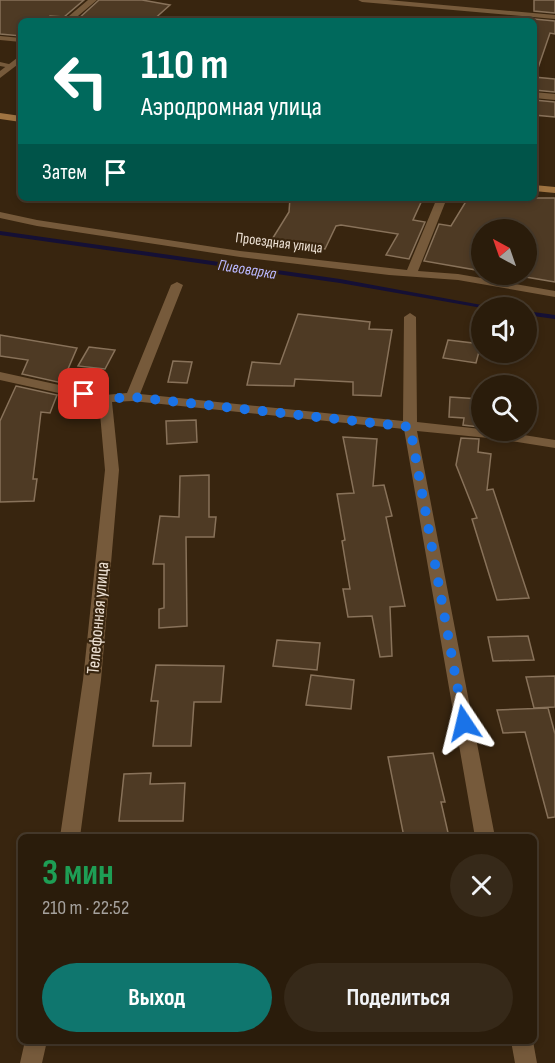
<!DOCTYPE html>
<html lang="ru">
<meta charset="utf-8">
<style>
body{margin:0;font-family:"Sofia Sans Condensed",sans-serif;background:#362919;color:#f1f3f6;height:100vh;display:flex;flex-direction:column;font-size:22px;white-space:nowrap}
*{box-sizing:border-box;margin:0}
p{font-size:20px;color:#a5a19d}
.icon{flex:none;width:33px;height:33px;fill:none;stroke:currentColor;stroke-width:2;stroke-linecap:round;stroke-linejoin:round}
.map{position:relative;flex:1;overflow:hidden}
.side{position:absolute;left:18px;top:834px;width:519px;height:210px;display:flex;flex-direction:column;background:#2a1c0b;border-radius:9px;box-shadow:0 3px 9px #0003,0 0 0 2px #463a2c}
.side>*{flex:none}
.guide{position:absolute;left:18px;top:18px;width:519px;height:183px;border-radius:9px;box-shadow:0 3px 9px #0003,0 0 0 2px #463a2c;background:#00695c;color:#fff;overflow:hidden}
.needle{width:39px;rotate:320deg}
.buttons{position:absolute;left:471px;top:219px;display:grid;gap:12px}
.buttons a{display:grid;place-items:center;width:66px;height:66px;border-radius:50%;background:#2a1c0b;box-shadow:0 3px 9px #0003,0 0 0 2px #463a2c;font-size:30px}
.pin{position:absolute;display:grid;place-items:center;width:51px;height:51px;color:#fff;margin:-26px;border-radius:12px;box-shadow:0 3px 9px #0006}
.me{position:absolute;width:66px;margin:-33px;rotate:350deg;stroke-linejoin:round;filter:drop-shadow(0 0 4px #0008)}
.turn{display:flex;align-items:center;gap:21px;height:126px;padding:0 24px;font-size:27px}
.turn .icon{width:78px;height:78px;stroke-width:2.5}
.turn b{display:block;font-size:42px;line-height:51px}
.then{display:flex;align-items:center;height:57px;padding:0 24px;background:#0003;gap:12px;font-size:22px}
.round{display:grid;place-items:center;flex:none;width:63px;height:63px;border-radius:32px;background:#362919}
.head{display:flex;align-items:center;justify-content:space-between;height:102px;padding:0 24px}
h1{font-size:36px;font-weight:700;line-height:45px;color:#1e9e55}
.action{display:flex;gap:12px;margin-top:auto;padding:12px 24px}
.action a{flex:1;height:69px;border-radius:36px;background:#0f766e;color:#fff;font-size:24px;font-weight:700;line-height:69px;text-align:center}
.action a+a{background:#362919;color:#f1f3f6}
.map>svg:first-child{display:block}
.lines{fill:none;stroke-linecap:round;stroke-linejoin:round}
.stream{fill:#151035;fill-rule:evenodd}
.building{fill:#4e3a24;stroke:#88725a;stroke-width:1.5}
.lane{fill:#765a3b;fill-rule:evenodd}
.street{fill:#765a3b;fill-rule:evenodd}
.secondary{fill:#a07441;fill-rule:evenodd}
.route{stroke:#1a73e8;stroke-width:10;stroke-dasharray:0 18}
.labels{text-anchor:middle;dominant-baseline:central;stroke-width:4.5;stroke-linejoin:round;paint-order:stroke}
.far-street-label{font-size:15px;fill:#ede1d4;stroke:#38250f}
.far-water-label{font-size:16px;font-style:italic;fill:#bab8ff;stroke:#38250f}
.street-label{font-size:18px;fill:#ede1d4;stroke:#38250f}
</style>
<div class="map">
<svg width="555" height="1063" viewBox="0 0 555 1063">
<rect width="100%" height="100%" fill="#38250f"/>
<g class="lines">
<path class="stream" d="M0,231L340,279L498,308H482L340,283L0,235Z
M526,311L555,315V319L526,315Z"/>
</g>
<path class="building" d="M0,0H84L64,17L50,16L44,21H21V36L0,34Z
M99,0H142L170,5L152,21L119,18L116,21L78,19Z
M534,0H555V13L534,11Z
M534,19L555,21V34L550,33L537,71H534Z
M534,77L555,79V92L534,90Z
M534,100L555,102V117L534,115Z
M290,198H423L413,220L425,222L409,259L386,255L398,234L341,225L336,226L325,249L271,241L289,212Z
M468,198H555V282L526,277V230H482V271L424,261L439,224L451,226Z
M298,314L370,322L369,329L392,330L381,396L353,395V382L295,379L294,386L247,385L252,362L280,364Z
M0,335L77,348L62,383L22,374L28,360L0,356Z
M448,340L481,344L476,363L443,358Z
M89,347L115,350L105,369L78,366Z
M173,361L192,362L187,383L168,382Z
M16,386L57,395L50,413L41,412L33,479H37L34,501L0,502V421Z
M450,397L480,399L479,427L463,425L464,418L449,417Z
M196,420L197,442L167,444L166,421Z
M343,437L377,439L373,486L384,485L392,516L386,517L405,606L390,607L392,656L380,657L372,616L348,617L343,589H350L342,541L345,540L337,494L354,493Z
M461,438L479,439L478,452L491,454L487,490L493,489L529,598L497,600L472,519L477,518L456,465Z
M209,475V517H216L214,537H186L187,626L159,628V609L164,608V564H153L160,516L179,517L180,476Z
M528,636L534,660L493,661L488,637Z
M277,640L320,643L317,670L273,666Z
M156,665L224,666L221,702H194L191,746H153L158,701H151Z
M311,675L354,680L351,709L306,705Z
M555,676V707L534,708L526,677Z
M548,708L555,734V817L548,818L525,732L503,733L497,710Z
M433,753L445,802H441L449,837H404L388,757Z
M151,773L150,784L185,783L183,821H119L124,774Z"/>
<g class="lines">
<path class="lane" d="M0,62L13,65L14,66L11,68L0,66Z"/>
<path class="street" d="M88,0H97L72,21H63Z
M358,0H388L555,15V19L362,2Z
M0,36L21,38V42L0,40Z
M21,55V62L0,78V71Z
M534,92L555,94V100L534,98Z
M437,198H447L418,271L458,274L555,291V297L458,280L389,275L240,257L37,226L0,218V212L37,220L240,251L407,270Z
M177,282L183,285L140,394L403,421L404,317L410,313L416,317L417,422L499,431L555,440V448L499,439L417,431L495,837H475L404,429L132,401L112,402L119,470L101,680L80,837H60L83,680L105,470L99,402L0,380V372L105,395L127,393L171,285Z
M25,1041H47L42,1063H20Z
M511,1041H533L537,1063H515Z"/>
<path class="secondary" d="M0,113L21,116V122L0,119Z
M534,185L555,187V193L534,191Z"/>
</g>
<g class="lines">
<path class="route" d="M84,394L105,399L132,397L410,427L464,723"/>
</g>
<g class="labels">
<g class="far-street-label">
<text transform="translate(279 243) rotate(7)">Проездная улица</text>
</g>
<g class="far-water-label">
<text transform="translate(247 270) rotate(9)">Пивоварка</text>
</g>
<g class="street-label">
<text transform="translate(98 618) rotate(-85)">Телефонная улица</text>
</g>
</g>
</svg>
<div class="buttons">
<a><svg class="needle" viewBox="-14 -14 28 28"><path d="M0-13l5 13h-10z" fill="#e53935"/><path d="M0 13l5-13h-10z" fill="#a5a19d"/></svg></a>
<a><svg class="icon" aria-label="sound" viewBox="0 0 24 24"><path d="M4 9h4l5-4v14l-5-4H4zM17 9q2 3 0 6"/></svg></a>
<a><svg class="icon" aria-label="search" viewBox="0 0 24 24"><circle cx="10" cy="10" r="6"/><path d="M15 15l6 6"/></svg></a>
</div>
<div class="pin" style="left:84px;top:394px;background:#d93025"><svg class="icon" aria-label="arrive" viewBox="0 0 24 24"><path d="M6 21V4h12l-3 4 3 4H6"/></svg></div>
<svg class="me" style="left:464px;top:723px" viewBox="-20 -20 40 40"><path d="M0-17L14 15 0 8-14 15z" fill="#1a73e8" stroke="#fff" stroke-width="4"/></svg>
<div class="guide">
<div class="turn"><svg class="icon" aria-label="left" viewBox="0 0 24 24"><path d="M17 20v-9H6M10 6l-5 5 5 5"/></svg><div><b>110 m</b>Аэродромная улица</div></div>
<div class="then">Затем<svg class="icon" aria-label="arrive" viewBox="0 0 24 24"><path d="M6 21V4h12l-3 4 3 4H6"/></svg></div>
</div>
<section class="side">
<div class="head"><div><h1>3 мин</h1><p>210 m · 22:52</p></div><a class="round"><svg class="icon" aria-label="close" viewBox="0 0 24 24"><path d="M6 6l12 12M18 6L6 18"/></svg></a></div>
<div class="action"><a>Выход</a><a>Поделиться</a></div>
</section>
</div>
